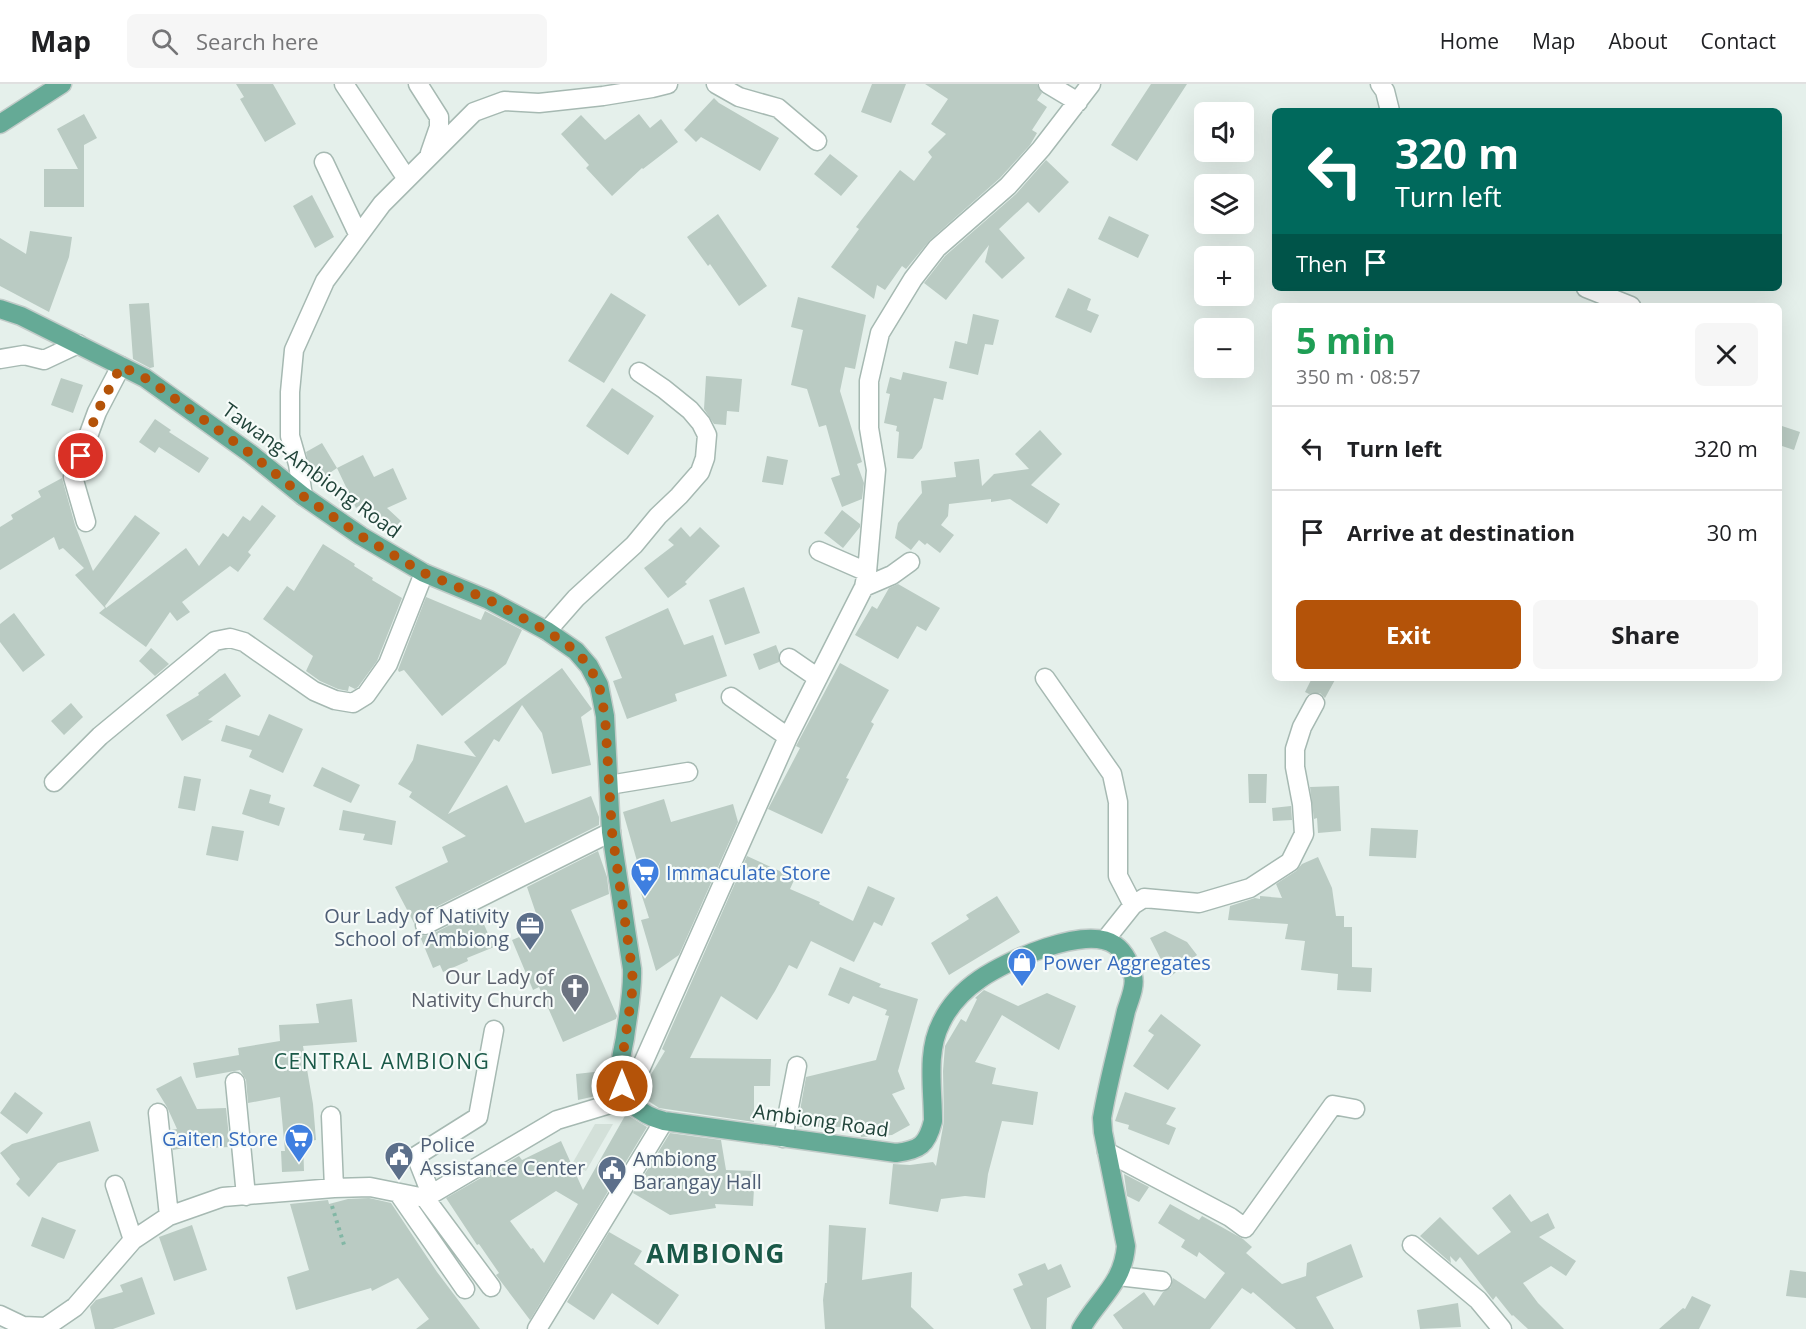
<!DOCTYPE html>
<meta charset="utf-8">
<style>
body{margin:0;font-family:"Open Sans",sans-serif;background:#f6f6f6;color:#202124;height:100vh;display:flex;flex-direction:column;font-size:22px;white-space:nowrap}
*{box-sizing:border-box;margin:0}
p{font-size:20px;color:#757577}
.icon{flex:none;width:33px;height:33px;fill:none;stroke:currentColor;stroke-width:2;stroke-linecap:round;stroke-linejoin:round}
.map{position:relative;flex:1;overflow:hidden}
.side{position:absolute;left:1272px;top:219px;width:510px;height:378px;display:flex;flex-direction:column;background:#fff;border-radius:9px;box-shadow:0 6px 24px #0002}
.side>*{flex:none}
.banner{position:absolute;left:1272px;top:24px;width:510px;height:183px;border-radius:9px;box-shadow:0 6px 24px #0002;background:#00695c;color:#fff;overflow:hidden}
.buttons{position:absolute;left:1194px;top:18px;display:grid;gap:12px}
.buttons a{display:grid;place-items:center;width:60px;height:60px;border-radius:9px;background:#fff;box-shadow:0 6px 24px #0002;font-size:30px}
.pin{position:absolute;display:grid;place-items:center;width:51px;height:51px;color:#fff;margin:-26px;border:3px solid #fff;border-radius:50%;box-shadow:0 2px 6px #0007}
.me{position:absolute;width:66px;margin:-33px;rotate:0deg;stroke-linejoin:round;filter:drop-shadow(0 0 4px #0008)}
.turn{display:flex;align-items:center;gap:21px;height:126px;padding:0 24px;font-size:27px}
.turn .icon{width:78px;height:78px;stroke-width:2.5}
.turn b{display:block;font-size:42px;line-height:51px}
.then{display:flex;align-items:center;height:57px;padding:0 24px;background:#0003;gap:12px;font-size:22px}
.round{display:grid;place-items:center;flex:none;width:63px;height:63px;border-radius:9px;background:#f6f6f6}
.headline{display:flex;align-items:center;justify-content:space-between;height:102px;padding:0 24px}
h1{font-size:36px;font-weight:700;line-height:45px;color:#1e9e55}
.cta{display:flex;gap:12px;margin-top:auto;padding:12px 24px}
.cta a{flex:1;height:69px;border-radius:9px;background:#b45309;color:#fff;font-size:24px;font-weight:700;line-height:69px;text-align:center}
.cta a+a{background:#f6f6f6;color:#202124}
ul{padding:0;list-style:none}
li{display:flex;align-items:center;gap:18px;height:84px;padding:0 24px;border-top:2px solid #e0e0e0}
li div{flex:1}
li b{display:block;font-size:22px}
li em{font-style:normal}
header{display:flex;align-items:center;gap:36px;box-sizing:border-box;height:84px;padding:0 30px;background:#fff;border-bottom:2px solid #e0e0e0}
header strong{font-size:28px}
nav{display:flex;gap:33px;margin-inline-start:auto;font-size:21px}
.search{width:420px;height:54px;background:#f6f6f6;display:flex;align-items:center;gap:15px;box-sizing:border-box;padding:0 21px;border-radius:9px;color:#757577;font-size:22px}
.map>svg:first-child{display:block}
.built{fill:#d3e0d9}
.building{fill:#bacbc3;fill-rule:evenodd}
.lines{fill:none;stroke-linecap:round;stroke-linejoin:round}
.minor-casing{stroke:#a6b9b2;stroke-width:21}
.major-casing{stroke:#c1cbc8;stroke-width:21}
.path{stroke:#82b7a5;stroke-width:4;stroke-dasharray:3 4.5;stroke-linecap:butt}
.minor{stroke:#fff;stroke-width:18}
.major{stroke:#65aa96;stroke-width:18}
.route{stroke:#b45309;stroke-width:10;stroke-dasharray:0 18}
.labels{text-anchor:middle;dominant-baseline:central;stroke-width:4.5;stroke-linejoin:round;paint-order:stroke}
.street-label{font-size:20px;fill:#21443a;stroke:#f6fbf9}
.shop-label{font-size:20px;fill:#366cbe;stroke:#f6fbf9;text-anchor:start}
.service-label{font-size:20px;fill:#4e5e75;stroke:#f6fbf9;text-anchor:start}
.worship-label{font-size:20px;fill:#5b616d;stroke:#f6fbf9;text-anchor:end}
.neighbourhood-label{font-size:21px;letter-spacing:1.5px;fill:#1a5948;stroke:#f6fbf9}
.district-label{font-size:26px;font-weight:bold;letter-spacing:1.5px;fill:#1a5948;stroke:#f6fbf9}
</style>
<header>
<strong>Map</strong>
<div class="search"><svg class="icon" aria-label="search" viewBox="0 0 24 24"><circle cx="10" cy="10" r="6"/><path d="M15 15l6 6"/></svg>Search here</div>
<nav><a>Home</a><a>Map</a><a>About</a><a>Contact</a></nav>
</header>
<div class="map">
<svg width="1806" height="1245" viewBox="0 0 1806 1245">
<rect width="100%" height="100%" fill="#e5f0eb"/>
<path class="built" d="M595,1040H613L586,1087L572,1080Z"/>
<path class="building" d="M236,0H273L296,40L265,58L240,15L244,13Z
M872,0H906L891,39L861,28Z
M925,0H1037L1042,9L1037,16L1047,23L1032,46L1037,49L1030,61L1000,94L930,156L906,185L902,182L885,206L877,201L874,215L831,183L859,145L856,143L900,86L914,97L932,73L928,68L946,50L931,40L948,15Z
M1151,0H1187L1137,77L1111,61Z
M714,14L719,19L779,54L760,87L701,53L696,58L684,46Z
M84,30L97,54L84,61V123H44V85H78L57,45Z
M639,30L650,44L661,35L678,58L643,85L642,84L612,112L586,84L589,81L561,50L581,31L605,56Z
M830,70L858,92L841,112L814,90Z
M1046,76L1069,98L1039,129L1028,118L999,145L1025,174L1002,195L985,178L989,161L946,216L924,199L945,172L1016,110Z
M312,111L334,153L315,164L293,122Z
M718,130L767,202L739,222L710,180L708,182L687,153Z
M1109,132L1149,151L1138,174L1098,155Z
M30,147L72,153L69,173L49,228L0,202V154L26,170Z
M1068,204L1091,215L1087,226L1099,231L1091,249L1055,233Z
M611,209L646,231L604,299L568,277Z
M798,213L866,231L855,285L845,283L840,307L862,378L857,380L864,399L862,415L842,423L831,394L840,391L826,341L819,343L807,305L791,301L803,246L791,243Z
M149,219L154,283L150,284L133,275L129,220Z
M973,230L999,236L993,261L985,260L978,291L949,284L955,257L967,260Z
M903,288L947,298L943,316L934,314L922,364L913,375L897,374L899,348L896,347L897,342L884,339L890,310L886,309L890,293L901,296Z
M706,292L742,295L739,328L727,327L726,341L714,340L704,325Z
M61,294L83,301L73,329L51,321Z
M612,304L654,332L628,371L586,342Z
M155,335L171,346L169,348L209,374L199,389L159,363L155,369L139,358Z
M1779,341L1800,348L1794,366L1779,361Z
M1040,346L1062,370L1031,401L1060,420L1047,440L1010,415L991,418V415L949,420L948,432L941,441L954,451L940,469L927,459L925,461L919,456L911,466L895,454L898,439L922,409L921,397L956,393L954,378L979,375L982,402L994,390L1029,385L1015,370Z
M322,359L337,384L315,399L311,393L306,368Z
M363,371L374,393L393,384L407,415L387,424L401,437L390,449L359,422L356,424L337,384Z
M767,372L788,376L783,401L762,398Z
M62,394L75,441L93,487L135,431L160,449L105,522L106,524L186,464L199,482L223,449L228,453L243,432L250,437L262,421L276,432L248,468L251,471L238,488L230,482L182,518L190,528L177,537L170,528L146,563L99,529L105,524L75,491L84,484L63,464L59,466L54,453L0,486V443L13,435L11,431L41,413L38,407Z
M842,426L860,440V443L843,464L824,449Z
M681,443L690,453L700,443L720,462L685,498L687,500L668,514L644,484L674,461L668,456Z
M323,460L355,480L354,482L373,494L372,496L402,514L377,577L358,603L355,605L349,602L348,607L338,605L320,597L306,587L313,572L263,535L287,502L294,507Z
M898,500L940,524L926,547L917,542L898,575L855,551L872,522L877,525L889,504Z
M744,503L760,549L725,561L709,516Z
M426,513L481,536L485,527L522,546L506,580L442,632L404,586L399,588L398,586Z
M668,524L684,561L713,551L727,592L675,610L677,617L627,635L613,597L622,594L605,553Z
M14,529L45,571L23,588L0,558V540Z
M776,561L779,569V578L759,586L753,570Z
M151,564L169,580L155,592L139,577Z
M840,579L889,606L871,638L874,640L846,694L849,695L822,750L768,725L800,664L796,662Z
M562,584L592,625L581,633L591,681L552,690L542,649L522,621L499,658L494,655L448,730L507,701L525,739L591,712L599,733V741L420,831L414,839L395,803L448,778L442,763L466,752L409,713L412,708L398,700L413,676L417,660L476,673L464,658Z
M225,589L241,612L208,636L213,637L182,657L166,631L199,611L198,609Z
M1312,594H1336L1325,614L1320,609L1309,610L1305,608Z
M71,619L83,633L64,651L51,637Z
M269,630L303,645L283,689L249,673L252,666L221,657L226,641L259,652Z
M322,683L360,701L351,719L313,702Z
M1248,690H1267L1266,719H1249Z
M184,692L201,695L195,727L178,724Z
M1339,702L1341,747L1318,749L1317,734L1314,735L1310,703Z
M250,705L271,711L269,719L285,724L279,742L242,730Z
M664,715L671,738L733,720L738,738L679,871L656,887L641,836L649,834L638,800L643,798L623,728Z
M1291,722L1292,736L1273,737L1272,724Z
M343,726L396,737L392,761L363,756L365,750L339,746Z
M212,742L244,747L238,777L206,771Z
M1371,744L1418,746L1416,774L1369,772Z
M598,767L607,793L609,810L571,826L617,932L616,935L563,958L539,903L533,906L512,856L541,844L527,803Z
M747,772L795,794L790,805L820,818L819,820L853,837L868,802L895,814L882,842L874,838L854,878L811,857L797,885L789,881L775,907L757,936L721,912L690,974L771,975L770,1002H754V1038L659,1024L641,1012L650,992L665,967L662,965Z
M1318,773L1332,804L1336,832H1344V843H1352V883L1372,884L1371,908L1337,906L1338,890L1301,886L1305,857L1285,855L1288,840L1228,836L1230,822L1255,814L1260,815V812L1282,814L1276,800L1296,787L1302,780Z
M997,812L1020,848L949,891L931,859L969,835L966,831Z
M478,827L494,863L467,874L468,877L443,888L440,881L433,884L419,850L424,852L430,851Z
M1165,847L1187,858L1197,871L1170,893L1150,854Z
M840,883L881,900L879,903L918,915L898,987L905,1005L892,1010L910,1041L892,1051L861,1053L859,1043H797L806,993L876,976L889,932L885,931L887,926L853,912L849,920L828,911Z
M984,906L1018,922L1047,909L1076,922L1059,966L1002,931L975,978L996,984L992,1000L1038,1008L1033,1041L1002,1037L988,1090L985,1114L965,1112L941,1115L938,1128L889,1120L893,1080L910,1081L933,1078L936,1082L944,1037L943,987L945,962L961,935L966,938L977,915L975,914Z
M352,915L357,958L303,962L313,1020L316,1056L303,1058L304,1087L282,1088L281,1067H285L280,1013L248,1019L246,996L240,986L196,994L193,979L239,971L238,964L280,957L279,941L319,939L316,920Z
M1161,930L1201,961L1168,1006L1133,982L1154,951L1148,947Z
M603,987L605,1010L578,1016L576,990Z
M181,992L197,1025L226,1024L230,1063L206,1064V1060L173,1066L171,1046L177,1045L167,1023L156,1005Z
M15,1008L43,1029L27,1050L0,1029Z
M1125,1008L1176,1024L1166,1040L1176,1044L1169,1061L1128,1045L1129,1041L1115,1037Z
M626,1030L647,1043L530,1236L496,1191L499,1189L479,1160L477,1161L446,1114L519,1072L522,1076L561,1057L583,1106ZM556,1107L578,1120L544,1179L533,1164L531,1165L510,1137Z
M90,1037L99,1067L58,1079L29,1113L16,1100L20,1095L0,1069L12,1060Z
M670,1049L721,1056L726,1086L755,1087L753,1122L715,1120L716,1124L670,1131L633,1109Z
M1124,1090L1149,1103L1139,1118L1127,1112Z
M1510,1110L1531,1138L1548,1129L1555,1144L1539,1153L1576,1177L1566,1192L1551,1182L1523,1199L1538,1219L1564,1245H1528L1513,1231L1512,1232L1496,1212L1493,1216L1460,1173L1456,1178L1450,1172L1451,1179L1420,1152L1440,1133L1478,1171L1511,1148L1492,1124Z
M369,1114L391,1119L437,1188L480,1245H416L429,1235L398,1194L372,1207L371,1204L296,1226L287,1193L309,1186L290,1120L328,1116L329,1120L348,1115Z
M1170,1120L1199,1136L1202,1132L1243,1155L1252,1163L1246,1169L1282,1200L1306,1192L1307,1179L1351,1160L1363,1193L1316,1213L1334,1245H1296L1253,1208L1251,1210L1242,1204L1210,1245H1123L1113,1231L1144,1208L1154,1222L1163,1208L1171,1203L1173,1194L1205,1215L1225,1189L1199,1168L1197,1173L1181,1163L1185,1156L1158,1139Z
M42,1133L76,1146L64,1175L31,1162Z
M192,1141L207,1186L174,1197L159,1153Z
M829,1141L866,1144L862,1196L912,1188L911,1223L934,1245H825L823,1216L825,1199H827Z
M609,1148L642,1167L634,1180L679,1211L658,1241L612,1209L594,1236L567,1218Z
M1045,1179L1048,1186L1061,1180L1071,1203L1047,1214L1046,1245H1031L1013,1205L1023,1201L1018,1190Z
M1790,1186L1806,1188V1214L1786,1212Z
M142,1193L155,1230L113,1245H95L90,1223L96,1216L123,1208L120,1201Z
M1692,1212L1711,1221L1699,1245H1659L1683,1224L1685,1225Z
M1458,1219L1461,1243L1420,1245L1417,1226Z"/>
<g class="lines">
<g class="minor-casing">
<path id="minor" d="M344,0L407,95
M418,0L439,33V43L430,69
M716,0L739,13L778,24L817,57
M1048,0L1078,18
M1380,0L1385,7L1390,27
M324,78L358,150
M1586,204L1631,222
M0,275L24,271L44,276L78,260
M303,412L298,380L290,352V308L294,266L325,197L382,120L474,28L504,17L539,19L603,12L652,4L668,0
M86,438L73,393L97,328L121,282
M819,467L867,488
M864,503L892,491L910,478
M547,547L576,514L634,461L658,432L679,412L700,388L705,374L707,351L701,339L690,326L664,305L639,288
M789,574L818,594
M1045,594L1112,690L1118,718V792L1133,821
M731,613L788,653
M54,698L100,652L215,557L230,554L244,558L314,607L335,616L353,619L366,611L388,580L424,489
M609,701L688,688
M425,841L611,748
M1105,856L1133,821L1144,814L1199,819L1250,804L1290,778L1304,750L1302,720L1295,683V665L1302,643L1315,619
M235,998L246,1112
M158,1029L169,1132
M331,1032L334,1104
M783,1054L797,982
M1107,1068L1230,1133L1245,1144L1333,1021L1355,1025
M115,1101L133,1156
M399,1110L465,1205
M431,1110L416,1072L478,1033L494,946
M425,1114L491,1203
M1412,1161L1478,1216L1502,1245
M1118,1192L1162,1197
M0,1231L23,1242L46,1243L75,1223L133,1156L169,1132L223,1113L334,1104L370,1103L425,1114L557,1036L627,1015L788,653L864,503L867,488L876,386L869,344V297L880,249L913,195L937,164L1008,102L1041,65L1091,0
M537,1245L664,1037"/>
</g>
<g class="major-casing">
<path id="major" d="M0,40L62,0
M0,225L21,232L145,294L251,370L303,412L361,452L424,489L489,516L547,547L576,567L589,582L599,601L605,632L611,748L632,885C633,908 628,930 625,954C623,965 619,979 620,990C620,1016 641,1031 664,1037L896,1069C920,1066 927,1061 933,1037C933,1005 926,968 941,939C949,922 964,906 980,895C1006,877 1086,840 1115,861C1125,868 1131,881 1133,892C1136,902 1129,917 1126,927C1118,963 1108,998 1102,1034L1103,1048L1126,1162C1123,1200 1098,1215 1081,1245"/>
</g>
<path class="path" d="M332,1122L345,1164"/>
<use href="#minor" class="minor"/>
<use href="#major" class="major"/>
</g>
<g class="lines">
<path class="route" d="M81,372L97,328L121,282L145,294L163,306L251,370L303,412L361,452L424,489L489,516L547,547L576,567L589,582L599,601L605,632L612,748L632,885L633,902L620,990L622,1002"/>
</g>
<defs>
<g id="supermarket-pin" transform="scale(1.5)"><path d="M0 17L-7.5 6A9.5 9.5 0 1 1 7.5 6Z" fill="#3f7fe0" stroke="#f6fbf9"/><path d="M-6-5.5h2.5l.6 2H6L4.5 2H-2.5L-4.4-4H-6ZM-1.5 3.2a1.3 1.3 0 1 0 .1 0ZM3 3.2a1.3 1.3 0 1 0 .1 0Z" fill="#fff"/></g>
<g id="office-pin" transform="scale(1.5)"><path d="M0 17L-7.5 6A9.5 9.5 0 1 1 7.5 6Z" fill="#5c6f8a" stroke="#f6fbf9"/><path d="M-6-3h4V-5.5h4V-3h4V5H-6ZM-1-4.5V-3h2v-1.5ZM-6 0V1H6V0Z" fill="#fff"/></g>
<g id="shop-pin" transform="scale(1.5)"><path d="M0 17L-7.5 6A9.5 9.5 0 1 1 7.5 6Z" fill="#3f7fe0" stroke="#f6fbf9"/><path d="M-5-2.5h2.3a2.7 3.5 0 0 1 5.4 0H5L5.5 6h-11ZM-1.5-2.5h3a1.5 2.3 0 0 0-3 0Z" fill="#fff"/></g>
<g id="church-pin" transform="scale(1.5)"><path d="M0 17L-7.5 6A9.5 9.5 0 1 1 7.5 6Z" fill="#6b7280" stroke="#f6fbf9"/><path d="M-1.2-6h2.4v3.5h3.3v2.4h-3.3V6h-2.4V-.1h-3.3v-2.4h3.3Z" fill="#fff"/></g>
<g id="civic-pin" transform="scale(1.5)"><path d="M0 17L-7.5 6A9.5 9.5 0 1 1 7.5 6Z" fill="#5c6f8a" stroke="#f6fbf9"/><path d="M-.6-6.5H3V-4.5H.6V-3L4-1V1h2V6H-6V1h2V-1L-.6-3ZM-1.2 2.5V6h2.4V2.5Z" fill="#fff"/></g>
</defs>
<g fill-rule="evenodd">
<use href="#supermarket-pin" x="645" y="788"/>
<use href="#office-pin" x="530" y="842"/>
<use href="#shop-pin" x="1022" y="878"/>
<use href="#church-pin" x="575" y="904"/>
<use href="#supermarket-pin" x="299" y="1054"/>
<use href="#civic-pin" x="399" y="1072"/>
<use href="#civic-pin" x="612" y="1086"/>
</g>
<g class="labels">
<g class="street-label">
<text transform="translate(312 386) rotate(36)">Tawang-Ambiong Road</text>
<text transform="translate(821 1036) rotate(8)">Ambiong Road</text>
</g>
<g class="shop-label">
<text x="666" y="788">Immaculate Store</text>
<text x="1043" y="878">Power Aggregates</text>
<text x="278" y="1054" text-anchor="end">Gaiten Store</text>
</g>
<g class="service-label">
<text x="509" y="831" text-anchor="end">Our Lady of Nativity<tspan x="509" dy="23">School of Ambiong</tspan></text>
<text x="420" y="1060">Police<tspan x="420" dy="23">Assistance Center</tspan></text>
<text x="633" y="1074">Ambiong<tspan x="633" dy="23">Barangay Hall</tspan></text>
</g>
<g class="worship-label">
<text x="554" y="892">Our Lady of<tspan x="554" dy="23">Nativity Church</tspan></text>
</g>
<g class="neighbourhood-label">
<text x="382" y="977">CENTRAL AMBIONG</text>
</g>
<g class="district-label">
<text x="716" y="1169">AMBIONG</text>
</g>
</g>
</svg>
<div class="buttons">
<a><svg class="icon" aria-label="sound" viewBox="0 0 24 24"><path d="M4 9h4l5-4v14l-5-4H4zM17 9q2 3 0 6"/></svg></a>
<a><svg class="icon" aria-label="layers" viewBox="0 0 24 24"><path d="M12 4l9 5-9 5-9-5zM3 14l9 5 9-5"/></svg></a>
<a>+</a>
<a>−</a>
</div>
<div class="pin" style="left:81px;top:372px;background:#d93025"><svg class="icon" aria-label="arrive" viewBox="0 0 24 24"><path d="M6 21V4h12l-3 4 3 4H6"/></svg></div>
<svg class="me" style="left:622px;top:1002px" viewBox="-20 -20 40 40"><circle r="17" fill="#b45309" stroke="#fff" stroke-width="3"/><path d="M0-11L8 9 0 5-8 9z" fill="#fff"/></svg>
<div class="banner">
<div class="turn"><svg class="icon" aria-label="left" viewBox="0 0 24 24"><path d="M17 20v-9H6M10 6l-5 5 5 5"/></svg><div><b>320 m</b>Turn left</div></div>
<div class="then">Then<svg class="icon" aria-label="arrive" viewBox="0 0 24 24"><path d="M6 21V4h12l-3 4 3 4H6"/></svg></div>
</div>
<section class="side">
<div class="headline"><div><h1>5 min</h1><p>350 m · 08:57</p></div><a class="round"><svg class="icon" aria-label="close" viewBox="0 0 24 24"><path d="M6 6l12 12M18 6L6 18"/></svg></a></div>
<ul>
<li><svg class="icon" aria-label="left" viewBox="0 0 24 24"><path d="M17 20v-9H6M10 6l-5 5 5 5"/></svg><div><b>Turn left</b></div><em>320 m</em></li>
<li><svg class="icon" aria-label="arrive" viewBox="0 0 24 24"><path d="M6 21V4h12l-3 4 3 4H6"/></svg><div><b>Arrive at destination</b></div><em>30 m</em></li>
</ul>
<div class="cta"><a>Exit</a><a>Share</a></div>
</section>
</div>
